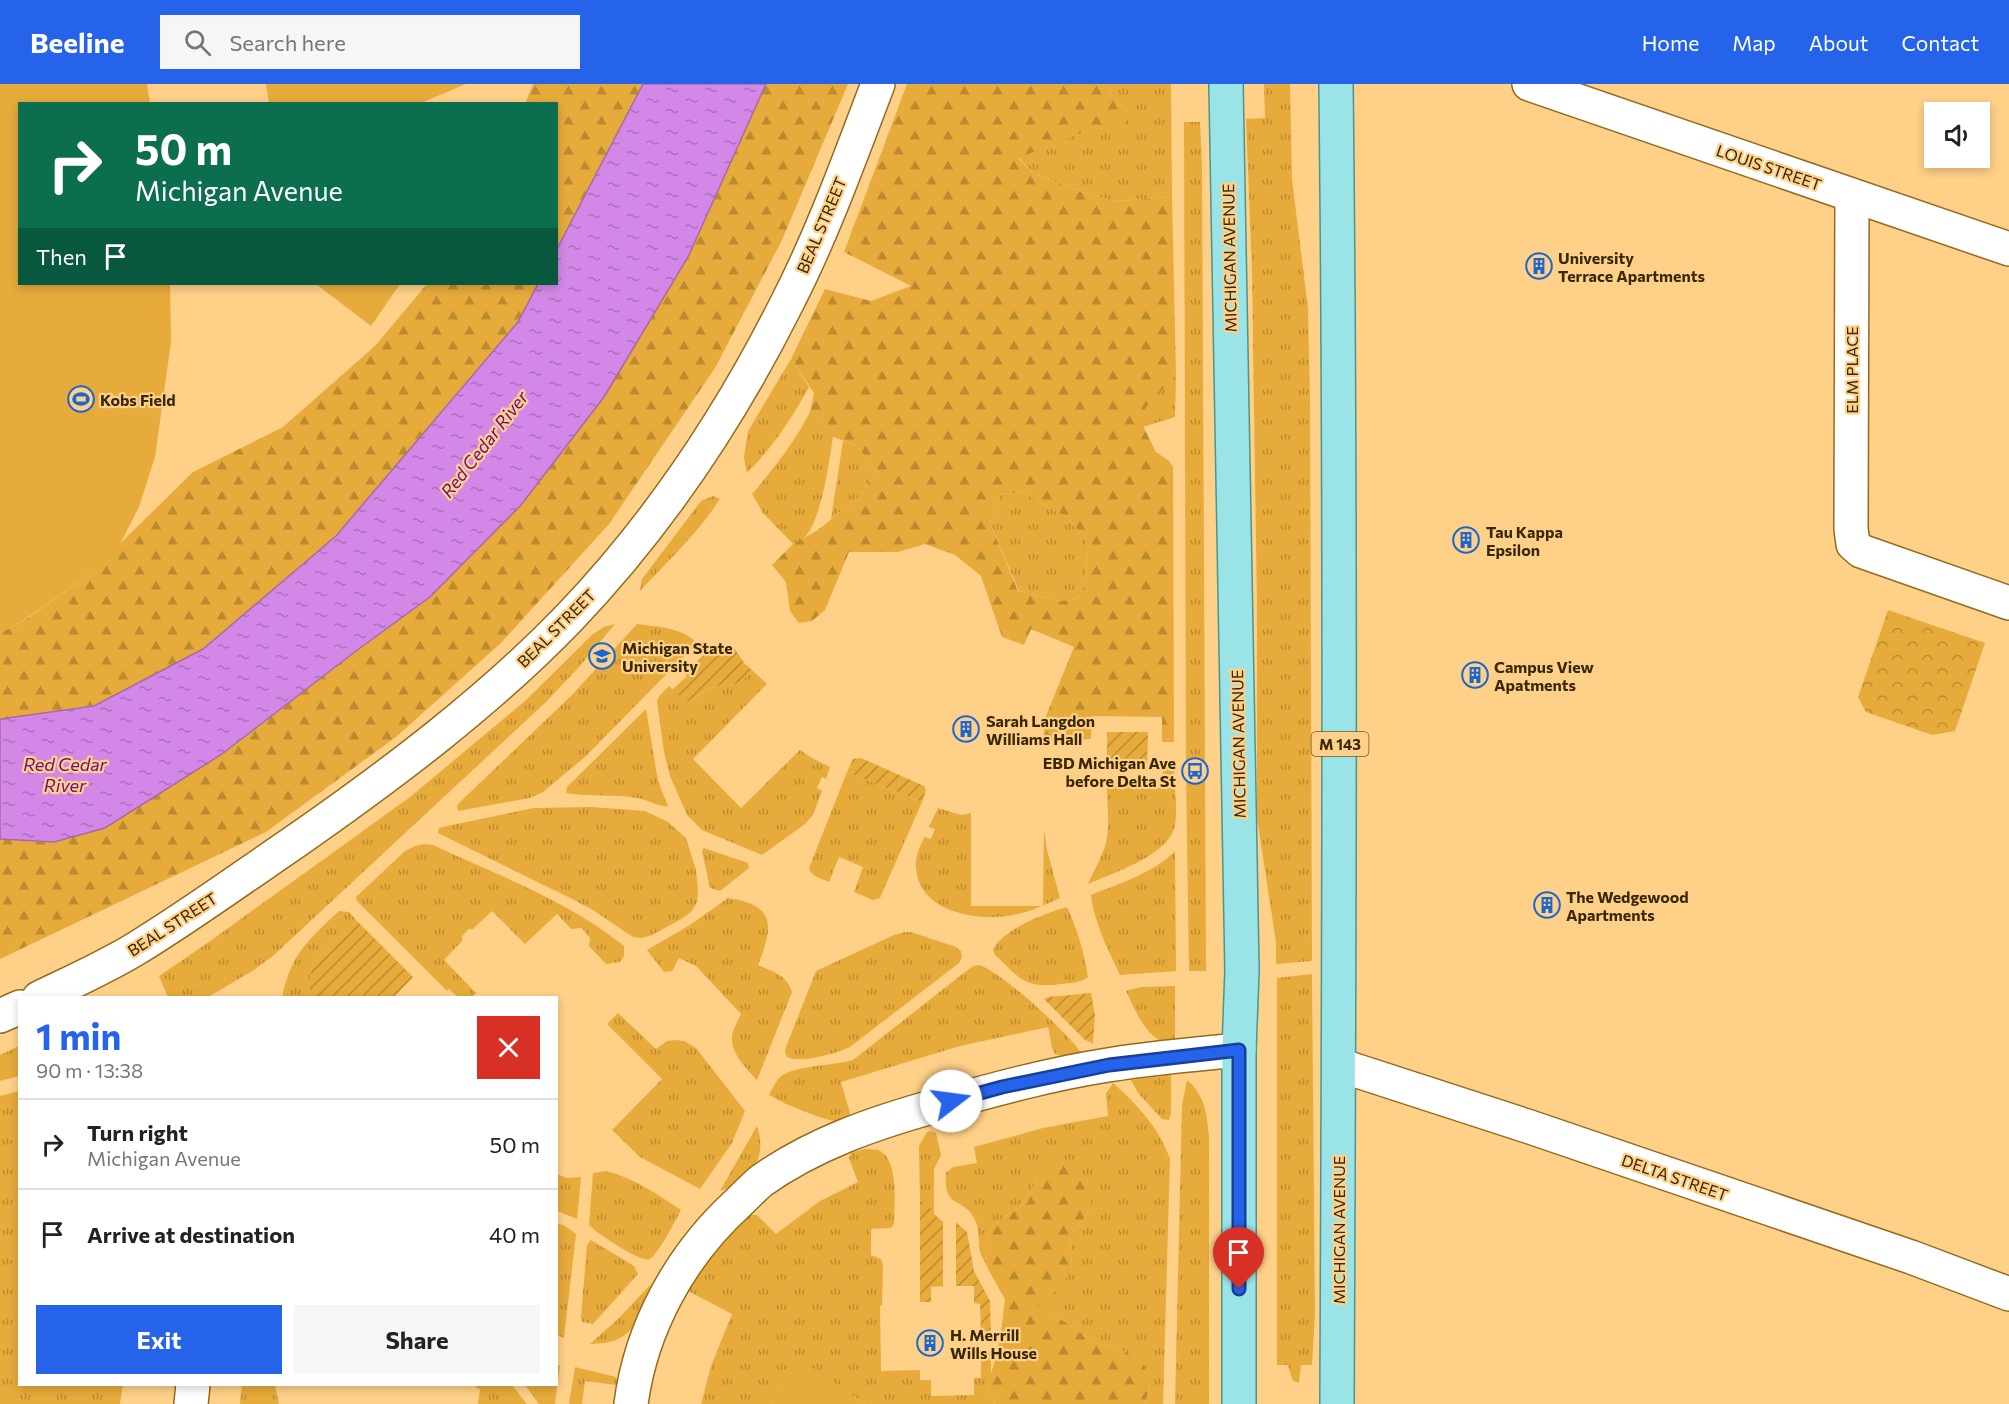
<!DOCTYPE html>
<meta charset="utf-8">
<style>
body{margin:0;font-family:Commissioner,sans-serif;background:#f6f6f6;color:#222;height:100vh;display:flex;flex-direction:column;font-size:22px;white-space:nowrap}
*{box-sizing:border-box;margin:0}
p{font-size:20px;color:#767676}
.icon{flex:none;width:33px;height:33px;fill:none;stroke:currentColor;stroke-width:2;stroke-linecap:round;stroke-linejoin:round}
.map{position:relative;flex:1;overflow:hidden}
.panel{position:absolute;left:18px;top:912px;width:540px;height:390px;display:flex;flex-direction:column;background:#fff;border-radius:0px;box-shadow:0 3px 9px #0003}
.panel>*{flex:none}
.hud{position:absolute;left:18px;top:18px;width:540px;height:183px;border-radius:0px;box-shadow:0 3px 9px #0003;background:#0b6e4f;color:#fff;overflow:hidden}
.buttons{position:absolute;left:1924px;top:18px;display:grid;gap:12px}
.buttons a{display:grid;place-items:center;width:66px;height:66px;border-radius:0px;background:#fff;box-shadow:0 3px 9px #0003;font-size:30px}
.pin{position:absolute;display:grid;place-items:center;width:51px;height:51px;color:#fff;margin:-62px -26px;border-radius:50% 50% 50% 0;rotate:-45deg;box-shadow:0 0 6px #0007}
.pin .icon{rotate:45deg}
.me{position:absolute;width:66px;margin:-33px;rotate:75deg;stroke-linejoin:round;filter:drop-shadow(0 0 4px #0008)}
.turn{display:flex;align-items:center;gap:21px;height:126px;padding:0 18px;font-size:27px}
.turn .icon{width:78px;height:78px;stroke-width:2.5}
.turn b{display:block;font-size:42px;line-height:51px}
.then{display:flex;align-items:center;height:57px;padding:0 18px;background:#0003;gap:12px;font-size:22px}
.round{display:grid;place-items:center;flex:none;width:63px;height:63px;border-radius:0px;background:#f6f6f6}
.summary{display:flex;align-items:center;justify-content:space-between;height:102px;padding:0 18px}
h1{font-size:36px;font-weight:700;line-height:45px;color:#2563eb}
.button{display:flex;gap:12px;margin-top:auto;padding:12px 18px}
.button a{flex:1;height:69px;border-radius:0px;background:#2563eb;color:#fff;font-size:24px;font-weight:700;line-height:69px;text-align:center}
.button a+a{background:#f6f6f6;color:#222}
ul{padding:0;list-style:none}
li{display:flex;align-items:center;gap:18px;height:90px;padding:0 18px;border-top:2px solid #e0e0e0}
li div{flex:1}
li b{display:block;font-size:22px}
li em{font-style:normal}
header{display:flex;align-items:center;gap:36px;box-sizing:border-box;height:84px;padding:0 30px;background:#2563eb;color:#fff}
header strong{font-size:28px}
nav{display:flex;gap:33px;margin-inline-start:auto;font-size:21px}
.search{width:420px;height:54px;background:#f6f6f6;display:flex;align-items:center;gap:15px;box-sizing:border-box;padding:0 21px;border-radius:0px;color:#767676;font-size:22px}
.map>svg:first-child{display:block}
.grass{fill:url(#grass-tufts)}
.forest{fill:url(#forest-firs);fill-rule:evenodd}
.park{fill:url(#park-crowns)}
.garden{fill:url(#garden-furrows)}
.pitch{fill:#e7ab3c}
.water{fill:url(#water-ripples);stroke:#a56ba5;stroke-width:1.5}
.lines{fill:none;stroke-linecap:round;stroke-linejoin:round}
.minor-casing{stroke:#946b1d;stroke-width:36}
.primary-casing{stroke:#4c958d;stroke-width:36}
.minor{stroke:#fff;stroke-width:33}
.primary{stroke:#9ae3e6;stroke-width:33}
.route-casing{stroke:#184099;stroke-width:15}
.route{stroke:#2563eb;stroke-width:10}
.labels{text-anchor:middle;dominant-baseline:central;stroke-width:4.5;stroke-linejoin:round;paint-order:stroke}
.shield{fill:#fed088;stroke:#745a2e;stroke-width:1.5}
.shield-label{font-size:15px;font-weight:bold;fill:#392708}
.street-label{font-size:16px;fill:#392708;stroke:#fed088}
.poi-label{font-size:16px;font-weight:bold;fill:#392708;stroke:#fed088;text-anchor:start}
.water-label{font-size:18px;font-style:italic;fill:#6f0c86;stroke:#fed088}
</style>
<header>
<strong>Beeline</strong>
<div class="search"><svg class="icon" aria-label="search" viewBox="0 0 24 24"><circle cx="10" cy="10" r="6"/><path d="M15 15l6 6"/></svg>Search here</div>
<nav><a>Home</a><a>Map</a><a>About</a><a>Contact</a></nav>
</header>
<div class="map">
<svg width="2009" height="1320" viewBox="0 0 2009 1320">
<defs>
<pattern id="grass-tufts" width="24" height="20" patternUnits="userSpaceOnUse" patternTransform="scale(1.5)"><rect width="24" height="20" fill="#e7ab3c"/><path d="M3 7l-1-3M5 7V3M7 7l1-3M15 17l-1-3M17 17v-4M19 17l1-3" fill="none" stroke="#bc8b30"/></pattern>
<pattern id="forest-firs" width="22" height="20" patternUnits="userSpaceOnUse" patternTransform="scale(1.5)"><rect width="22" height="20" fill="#e7ab3c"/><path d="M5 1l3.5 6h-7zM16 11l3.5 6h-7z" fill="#bc8b30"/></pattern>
<pattern id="park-crowns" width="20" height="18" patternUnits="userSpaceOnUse" patternTransform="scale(1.5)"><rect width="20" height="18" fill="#e7ab3c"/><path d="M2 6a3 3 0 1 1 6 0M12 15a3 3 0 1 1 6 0" fill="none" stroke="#bc8b30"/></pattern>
<pattern id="garden-furrows" width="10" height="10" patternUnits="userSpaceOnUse" patternTransform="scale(1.5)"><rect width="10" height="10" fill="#e7ab3c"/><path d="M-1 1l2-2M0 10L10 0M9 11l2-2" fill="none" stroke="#bc8b30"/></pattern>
<pattern id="water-ripples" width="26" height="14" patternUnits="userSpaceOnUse" patternTransform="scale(1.5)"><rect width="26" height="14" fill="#d388e8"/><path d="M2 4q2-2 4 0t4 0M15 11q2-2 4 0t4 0" fill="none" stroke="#ac6fba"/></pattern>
</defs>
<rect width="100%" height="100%" fill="#fed088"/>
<path class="grass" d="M1107,0H1171L1172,113L1115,117L1088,110L1033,89L1018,73L1130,30L1110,9Z
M1264,0H1290L1292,95L1308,225L1310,314L1312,877L1276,880V858L1257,734V524L1252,188L1246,35L1265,34Z
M1184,38H1200L1202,80L1205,677H1186Z
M791,275L809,303C792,334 773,363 747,389L744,373L748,347Z
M1176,291L1175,333L1143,343L1137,332Z
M810,328L827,350L833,353C829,378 822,434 805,453C802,456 796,458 793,460L763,429L752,410C774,384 795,358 810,328Z
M843,357L856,361L876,387L861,411L831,435Z
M1022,408L1066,433L1087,456L1086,497L1078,515L1059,517L1019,507L990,439L999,411Z
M713,412L720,415C698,449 667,478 640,507L642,495L701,417Z
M615,540L579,583L546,618L274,871L254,886L208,913H168L159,892L206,860L410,713L525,617L593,550L604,543Z
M637,540C658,543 681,543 697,559L585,673L543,708L530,714L458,727L457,722L459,719L572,611Z
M752,586L767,600L693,675L741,724L800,666L812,674L830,683L826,695L822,693L817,704L822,707L813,731L805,740L762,771L702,746L687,731L670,692L664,668L657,617L659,612L669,602L689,619C697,613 704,606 714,603C733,597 735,607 752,586Z
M646,625L658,697L668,722C661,724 646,715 637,714C614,710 589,713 566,709L567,703Z
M1163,684H1174C1174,702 1178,723 1175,741C1170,771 1113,789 1088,800C1093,788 1100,777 1104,765C1111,747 1107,723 1107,703H1163Z
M847,688L922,718L880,814L873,816L854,808L863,783L839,773L829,798C821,794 811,793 809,784Z
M1186,688H1205L1206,887H1189Z
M591,723L645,727L668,738L686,754L696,786L698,806L697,818L692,827L683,834L652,851L642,854L633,853L593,826L570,814L438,749L439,744L442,743L534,724Z
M938,724L961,731L971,729V822H1043L1044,745L1047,766L1060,814C1043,822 1027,829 1008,832C974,837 919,827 916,784C915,773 920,763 924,753L931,755L935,745L929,743Z
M424,760L433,761C497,791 569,817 624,862V872L620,878L606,880L589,862L590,854L582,844L571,845L557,830L525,860L492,827L473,845H469L462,852V857L444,876L476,909L472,913H458L449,905L447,907L357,817L356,813L405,767L415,762Z
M704,764L748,779L749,784L720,807L710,804L702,767Z
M1175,767L1176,887L1120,891C1108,865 1094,839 1091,811C1121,799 1152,790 1175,767Z
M728,814C777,821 773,843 758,881C773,888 787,891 792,908L757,996C747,985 731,970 732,954C732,946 738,937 741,930L696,882L679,874L672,887L664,888L647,866L690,841Z
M1067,823C1078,846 1084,869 1088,893C1080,899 1070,899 1061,900C1024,905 1020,894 995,871L993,866C1002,845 1046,829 1067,823Z
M339,827L349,828L357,837L311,882L309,913L282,914C290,871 309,855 339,827Z
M905,848H911L956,863L961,867L962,873L959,879L850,963C837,969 801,980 787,973L785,968L786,963L816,887L894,851Z
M979,881C1001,887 1070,951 1082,970C1048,974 1055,973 1048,943L960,962L841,998L850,1029L849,1034L837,1038L819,1033L786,1020L769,1011C772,1005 775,999 779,994C792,981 834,982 853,976L965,888L973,882Z
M1312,890L1315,1230L1312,1281H1301L1299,1298H1295L1292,1295L1288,1281H1277V894Z
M1175,902V955L1165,959C1144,951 1135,925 1126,907L1141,903Z
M618,929L656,965L667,957L675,956L684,957L696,964L745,1027L732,1059L700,1105L640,1073L612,1046L662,995L607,940Z
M19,962V992L0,997V971Z
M1171,991V1030L1169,1036L1162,1035L1138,1009L1131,996Z
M1187,996C1205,1011 1207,1031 1209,1052V1320H1175L1182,1021Z
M1113,999C1136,1019 1160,1045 1170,1075L1163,1320H1145L1150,1301L1126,1268L1094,1258L1053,1230L1034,1221L1072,1186L1070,1151L1091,1125L1038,1090L1028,1118L993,1141L985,1162L988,1185C986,1179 982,1174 980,1168C978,1158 980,1145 975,1136C963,1111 943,1127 946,1089L953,1083L977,1079L974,1063L1043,1044L1108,1032L1106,1010Z
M19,1007L20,1300L123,1301L120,1320H0V1012Z
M757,1042C768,1074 751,1098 720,1107Z
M931,1047L936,1049L941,1071L934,1085V1126L920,1115L919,1062L927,1048Z
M864,1065C868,1065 874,1065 878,1066C900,1075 894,1121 894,1140L891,1144L871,1145V1171L881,1175L883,1181L882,1221L880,1222L881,1287L920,1286V1296H931V1312L974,1311V1294H981V1269H991V1292L988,1302L995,1320H865L800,1276L770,1320H701L711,1282L732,1230L688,1207C705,1179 724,1155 746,1131H757L776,1150L820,1117L858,1098L849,1074L851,1069Z
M606,1087C634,1094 657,1110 681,1126C675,1137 659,1169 650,1175C643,1180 596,1149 589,1141L593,1089Z
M557,1090L567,1094L581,1093L577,1135L557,1127Z
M557,1140L564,1141L576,1150L564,1254L557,1251Z
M591,1156L634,1182L638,1190L593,1240L582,1238L581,1233L587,1161Z
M651,1200C635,1237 637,1259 590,1260L619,1234Z
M557,1281H560L555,1320H539L525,1301L556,1300Z
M575,1283L616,1293L619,1299L616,1301L585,1297L582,1320H569Z
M242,1301H275L279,1320H240Z
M477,1301H512L527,1320H478L480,1305L476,1304Z"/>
<path class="forest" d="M533,0H643L557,165L556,20H525Z
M766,0H848L782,156L715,284L609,440L501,559L396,653L266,748L0,875V755L54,758L105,744L222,670L356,567L430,513L521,421L604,313L688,173Z
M907,0H1107L1110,9L1130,30L1120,49L1099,42L1018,74L1033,89L1088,110L1115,117L1172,113L1176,291L1138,332L1156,368L1169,377L1173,383L1174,658H1162V633L1092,632L1091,655L1044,656V637L1074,563L1031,545L1024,561L1002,553L981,492L955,471L925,460L898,468H849L825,526L812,537L799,539L790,527L786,498L772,481L793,460L818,446L861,411L876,387L856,361L827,351L810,328L814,309L791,275L825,205L871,217L911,202L844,168ZM1022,408L1066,433L1087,456L1086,497L1078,515L1059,517L1018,507L990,439L999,411Z
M427,200H538L518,238L336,452L203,565L94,622L0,635V549L25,536L86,493L193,388L283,343L375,262Z
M1059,1079L1077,1086L1091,1105V1125L1070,1151L1072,1186L1053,1211L1035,1221L1053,1230L1094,1258L1126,1268L1143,1279L1150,1301L1145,1320H995L988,1302L1000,1256L1005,1215L988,1185L985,1162L993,1141L1028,1118L1038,1090Z"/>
<path class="park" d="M1888,526L1985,559L1955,647L1932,651L1866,628L1858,613Z"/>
<path class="garden" d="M720,561L734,564L745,580L752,586C735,607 733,597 714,603C704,606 696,613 689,619L672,606L687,592L685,590L706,569Z
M1107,648H1148L1147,686H1107Z
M861,674L924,702L926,706L922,718L847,688L853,675Z
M357,837L413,893L394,913H309L311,882Z
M1091,909L1095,931L1093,960L1084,955L1044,915L1048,913Z
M920,1115L934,1126V1130L943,1138V1202L931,1203V1218H920Z
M956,1138L967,1148L974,1187L990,1217L991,1249H981L980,1220L974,1219V1202H956Z"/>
<path class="pitch" d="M0,0H147L150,19L20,20V200H170L171,258L155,373L139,423L119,462L86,493L24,536L0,549Z
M266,0H466L421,19L269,20Z
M316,200H400L371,242Z
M800,1275L865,1320H770Z"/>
<path class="water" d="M643,0H766L688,173L604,313L521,421L430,513L356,567L222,670L105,744L54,758L0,755V635L94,622L203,565L336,452L518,238L538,200H556L557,165Z"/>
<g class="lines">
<g class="minor-casing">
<path id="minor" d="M1529,0L2009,165
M1852,111L1851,445L1853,460L1861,467L2009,519
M39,914C72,898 106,883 137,864C191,831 243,793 296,757C392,690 488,618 569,534C657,442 730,333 787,219C823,149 850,73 878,0
M0,932L20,923
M1339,981L1530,1043L1911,1173L2009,1210
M191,1320L193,1300
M631,1320C641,1243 681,1171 738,1119C745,1112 753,1104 761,1097C813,1060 874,1039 935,1022C992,1006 1050,990 1108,981C1151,974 1195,970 1239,966"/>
</g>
<g class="primary-casing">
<path id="primary" d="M1226,0L1242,887L1239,966V1320
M1336,0C1341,440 1339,880 1337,1320"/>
</g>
<use href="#minor" class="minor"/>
<use href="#primary" class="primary"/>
</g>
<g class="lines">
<g class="route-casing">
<path id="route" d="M951,1017L1002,1003L1109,981L1239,966V1205"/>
</g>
<use href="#route" class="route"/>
</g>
<defs>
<g id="building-ring" transform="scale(1.35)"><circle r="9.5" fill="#fed088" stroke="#1b66d1" stroke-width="1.5"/><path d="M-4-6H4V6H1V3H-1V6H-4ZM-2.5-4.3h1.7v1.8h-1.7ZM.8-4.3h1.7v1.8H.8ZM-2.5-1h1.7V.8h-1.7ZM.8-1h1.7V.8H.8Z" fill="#1b66d1"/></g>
<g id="stadium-ring" transform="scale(1.35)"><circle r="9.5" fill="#fed088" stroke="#1b66d1" stroke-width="1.5"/><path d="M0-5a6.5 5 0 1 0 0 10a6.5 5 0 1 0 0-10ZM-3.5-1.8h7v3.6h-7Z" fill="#1b66d1"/></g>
<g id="university-ring" transform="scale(1.35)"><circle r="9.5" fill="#fed088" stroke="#1b66d1" stroke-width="1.5"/><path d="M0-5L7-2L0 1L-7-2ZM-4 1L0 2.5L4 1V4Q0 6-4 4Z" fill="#1b66d1"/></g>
<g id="bus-ring" transform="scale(1.35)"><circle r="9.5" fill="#fed088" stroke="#1b66d1" stroke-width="1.5"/><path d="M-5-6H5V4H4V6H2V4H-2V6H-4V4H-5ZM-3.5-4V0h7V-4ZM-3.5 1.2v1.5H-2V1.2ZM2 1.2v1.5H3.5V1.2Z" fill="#1b66d1"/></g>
</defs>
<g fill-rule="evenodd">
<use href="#building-ring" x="1539" y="182"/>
<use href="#stadium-ring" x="81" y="315"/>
<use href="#building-ring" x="1466" y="456"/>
<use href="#university-ring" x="602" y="572"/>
<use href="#building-ring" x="1475" y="591"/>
<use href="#building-ring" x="966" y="645"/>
<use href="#bus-ring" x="1195" y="687"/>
<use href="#building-ring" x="1547" y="821"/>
<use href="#building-ring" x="930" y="1259"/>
</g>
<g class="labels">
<rect class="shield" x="1311.5" y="648" width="57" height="24" rx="4.5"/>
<g class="shield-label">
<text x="1340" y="660">M 143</text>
</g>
<g class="street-label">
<text transform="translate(1769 83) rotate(19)">LOUIS STREET</text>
<text transform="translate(821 141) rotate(-67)">BEAL STREET</text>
<text transform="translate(1229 174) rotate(-91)">MICHIGAN AVENUE</text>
<text transform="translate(1851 286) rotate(-90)">ELM PLACE</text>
<text transform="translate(556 544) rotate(-45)">BEAL STREET</text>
<text transform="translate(1238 660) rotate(-91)">MICHIGAN AVENUE</text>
<text transform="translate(172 840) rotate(-33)">BEAL STREET</text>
<text transform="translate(1675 1093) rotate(19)">DELTA STREET</text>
<text transform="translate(1338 1146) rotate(-90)">MICHIGAN AVENUE</text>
</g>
<g class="poi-label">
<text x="1558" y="173">University<tspan x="1558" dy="18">Terrace Apartments</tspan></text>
<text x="100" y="315">Kobs Field</text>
<text x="1486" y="447">Tau Kappa<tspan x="1486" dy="18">Epsilon</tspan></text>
<text x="622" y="563">Michigan State<tspan x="622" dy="18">University</tspan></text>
<text x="1494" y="582">Campus View<tspan x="1494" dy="18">Apatments</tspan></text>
<text x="986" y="636">Sarah Langdon<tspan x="986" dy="18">Williams Hall</tspan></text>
<text x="1176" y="678" text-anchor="end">EBD Michigan Ave<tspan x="1176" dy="18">before Delta St</tspan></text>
<text x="1566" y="812">The Wedgewood<tspan x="1566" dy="18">Apartments</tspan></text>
<text x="950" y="1250">H. Merrill<tspan x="950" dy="18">Wills House</tspan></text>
</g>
<g class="water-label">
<text transform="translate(484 360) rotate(-52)">Red Cedar River</text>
<text x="65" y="680">Red Cedar<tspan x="65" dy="21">River</tspan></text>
</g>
</g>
</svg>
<div class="buttons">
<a><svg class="icon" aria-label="sound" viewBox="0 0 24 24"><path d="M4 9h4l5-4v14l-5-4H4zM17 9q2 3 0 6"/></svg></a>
</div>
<div class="pin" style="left:1239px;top:1205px;background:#d93025"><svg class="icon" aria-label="arrive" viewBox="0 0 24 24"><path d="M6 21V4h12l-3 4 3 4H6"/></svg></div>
<svg class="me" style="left:951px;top:1017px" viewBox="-20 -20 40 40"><circle r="19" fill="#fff"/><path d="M0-13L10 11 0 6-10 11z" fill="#2563eb"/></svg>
<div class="hud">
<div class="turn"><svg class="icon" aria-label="right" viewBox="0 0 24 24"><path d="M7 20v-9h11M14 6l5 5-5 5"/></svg><div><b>50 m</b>Michigan Avenue</div></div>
<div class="then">Then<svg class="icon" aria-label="arrive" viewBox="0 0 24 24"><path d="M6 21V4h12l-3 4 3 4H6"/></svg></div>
</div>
<section class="panel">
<div class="summary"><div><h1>1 min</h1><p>90 m · 13:38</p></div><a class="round" style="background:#d93025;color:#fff"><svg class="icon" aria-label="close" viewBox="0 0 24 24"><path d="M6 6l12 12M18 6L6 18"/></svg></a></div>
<ul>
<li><svg class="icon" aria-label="right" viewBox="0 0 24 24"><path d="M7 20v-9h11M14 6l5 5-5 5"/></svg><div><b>Turn right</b><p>Michigan Avenue</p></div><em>50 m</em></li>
<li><svg class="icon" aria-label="arrive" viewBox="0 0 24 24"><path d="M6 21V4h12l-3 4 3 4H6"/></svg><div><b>Arrive at destination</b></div><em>40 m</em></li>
</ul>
<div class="button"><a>Exit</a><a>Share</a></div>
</section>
</div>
